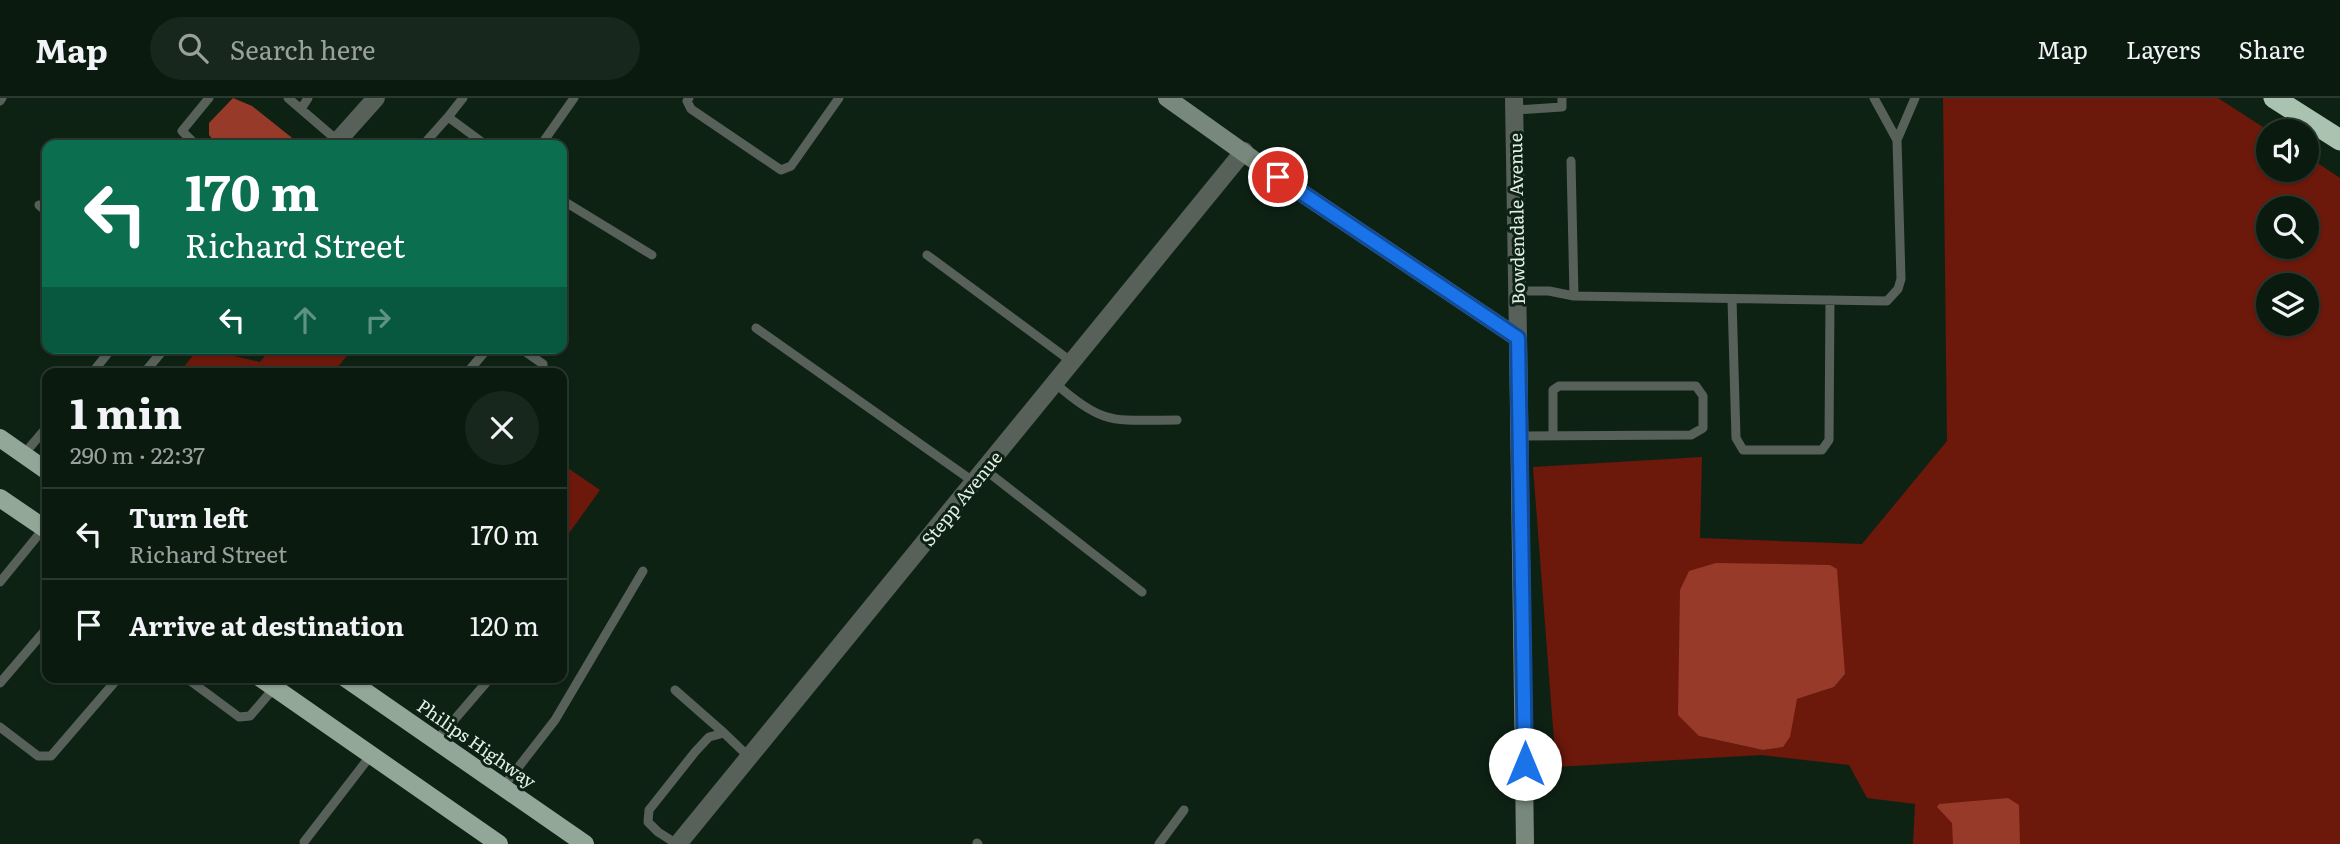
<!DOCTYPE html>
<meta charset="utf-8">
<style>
body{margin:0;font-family:Literata,serif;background:#18271d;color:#f1f3f6;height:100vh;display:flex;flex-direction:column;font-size:26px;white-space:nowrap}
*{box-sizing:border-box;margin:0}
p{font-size:23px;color:#99a19e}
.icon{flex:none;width:38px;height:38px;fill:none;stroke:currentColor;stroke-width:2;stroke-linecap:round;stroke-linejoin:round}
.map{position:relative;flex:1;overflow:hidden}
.panel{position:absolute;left:42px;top:270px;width:525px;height:315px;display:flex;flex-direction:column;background:#0a1a0f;border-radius:14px;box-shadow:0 2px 5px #0004,0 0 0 2px #2a382f}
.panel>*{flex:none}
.hud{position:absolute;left:42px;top:42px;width:525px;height:214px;border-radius:14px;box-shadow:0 2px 5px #0004,0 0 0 2px #2a382f;background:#0b6e4f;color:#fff;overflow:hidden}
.buttons{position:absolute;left:2256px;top:21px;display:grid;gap:14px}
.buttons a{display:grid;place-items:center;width:63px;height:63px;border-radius:50%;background:#0a1a0f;box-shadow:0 2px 5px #0004,0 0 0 2px #2a382f;font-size:35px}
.pin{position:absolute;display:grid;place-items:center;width:60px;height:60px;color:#fff;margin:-30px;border:4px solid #fff;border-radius:50%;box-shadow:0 2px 7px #0007}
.me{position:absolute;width:77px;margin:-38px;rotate:0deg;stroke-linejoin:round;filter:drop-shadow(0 0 5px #0008)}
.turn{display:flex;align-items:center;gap:24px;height:147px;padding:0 28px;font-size:32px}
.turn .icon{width:91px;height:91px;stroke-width:2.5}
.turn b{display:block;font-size:49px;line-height:60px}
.lanes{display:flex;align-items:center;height:66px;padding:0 28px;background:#0003;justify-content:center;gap:35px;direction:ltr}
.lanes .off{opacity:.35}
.round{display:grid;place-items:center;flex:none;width:74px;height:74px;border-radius:37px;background:#18271d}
.summary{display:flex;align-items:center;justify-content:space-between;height:119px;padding:0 28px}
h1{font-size:42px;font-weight:700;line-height:52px}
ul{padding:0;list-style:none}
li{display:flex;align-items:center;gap:21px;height:91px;padding:0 28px;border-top:2px solid #2a382f}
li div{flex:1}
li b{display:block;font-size:26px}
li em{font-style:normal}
header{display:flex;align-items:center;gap:42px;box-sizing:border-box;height:98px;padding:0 35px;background:#0a1a0f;border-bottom:2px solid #2a382f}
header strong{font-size:33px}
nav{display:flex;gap:38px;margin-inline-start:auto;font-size:24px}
.search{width:490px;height:63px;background:#18271d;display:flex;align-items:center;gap:18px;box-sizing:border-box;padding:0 24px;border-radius:38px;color:#99a19e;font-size:26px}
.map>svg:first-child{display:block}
.green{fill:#6c180b;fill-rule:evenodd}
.water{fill:#973a2a}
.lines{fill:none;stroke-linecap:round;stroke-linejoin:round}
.lane{stroke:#57615a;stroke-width:9}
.street{stroke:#57615a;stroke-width:18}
.secondary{stroke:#79887c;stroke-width:18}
.primary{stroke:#92a797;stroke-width:18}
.highway{stroke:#aac2b0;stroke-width:21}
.route-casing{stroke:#114b97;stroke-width:18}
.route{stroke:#1a73e8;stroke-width:12}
.labels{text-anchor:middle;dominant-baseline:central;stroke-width:6;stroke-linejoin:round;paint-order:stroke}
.street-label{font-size:18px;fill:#e3efe6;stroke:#0e2214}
</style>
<header>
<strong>Map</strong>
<div class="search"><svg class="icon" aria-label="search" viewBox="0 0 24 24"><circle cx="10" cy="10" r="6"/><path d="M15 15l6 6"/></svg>Search here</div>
<nav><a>Map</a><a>Layers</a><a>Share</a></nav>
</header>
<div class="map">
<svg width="2340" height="746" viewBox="0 0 2340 746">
<rect width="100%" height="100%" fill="#0e2214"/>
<path class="green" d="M1943,0H2218L2269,33L2268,72H2306L2307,58L2340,80V746H1913L1915,706L1867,700L1849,667L1761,657L1556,669L1533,369L1702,359L1700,440L1862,446L1947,343ZM2268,110H2306V149H2268ZM2268,187H2306V226H2268ZM1845,576L1834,589L1797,601L1782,649L1763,652L1699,638Z
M199,250L260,264L271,250H353L333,275H179Z
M562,366L600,392L562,445Z"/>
<path class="water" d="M233,0L252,8L301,47H217L209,37V25Z
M1716,465L1830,467L1837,471L1845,576L1834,589L1797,601L1790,639L1783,649L1763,652L1699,638L1678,617L1680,492L1689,473Z
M2008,700L2019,707L2020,746H1953L1952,725L1937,709L1939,706Z"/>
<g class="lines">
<path class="lane" d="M288,0L338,43
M463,0L448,19L486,47
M689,0L687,3L691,11L781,72L791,68L839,0
M1874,0L1897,42
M0,3L2,0
M301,11L308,0
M1515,12L1562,9V0
M196,47L182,33L209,0
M423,47L448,19
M541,47L574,0
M562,102L652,157
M39,107L47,114
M927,157L1072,264
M1517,193H1549L1574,198L1571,63
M1574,198L1887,203L1898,191L1901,181L1897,42L1915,0
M1732,201L1736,340L1743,352H1822L1829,342L1830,202
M756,230L974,384
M520,250L543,266V275
M92,275L112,250
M144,275L165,250
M467,275L488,250
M1055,285C1104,329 1115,322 1177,322
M1519,338L1691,337L1703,330V298L1696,288H1559L1553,292V337
M24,356L47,329
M984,371L1142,494
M0,484L44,430
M185,579L239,619L250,618L274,590
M0,585L47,530
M675,592L724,635
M0,629L38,658H51L119,579
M436,643L491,579
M503,689L555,622L643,473
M304,744L371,657
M977,745L978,746
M677,746L658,734L648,724L649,712L695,654L709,639L724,635L749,659
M1159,746L1184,712"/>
<path class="street" d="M1514,0L1518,240
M334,47L376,0
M678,746L1244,53"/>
<path class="secondary" d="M1167,0L1278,79L1518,240L1525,746"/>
<path class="primary" d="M0,340L47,373
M0,400L47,432
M259,579L499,746
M344,579L585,746"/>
<path class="highway" d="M2274,0L2340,42"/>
</g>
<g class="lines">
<g class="route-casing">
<path id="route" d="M1278,79L1518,240L1525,666"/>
</g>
<use href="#route" class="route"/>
</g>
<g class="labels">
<g class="street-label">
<text transform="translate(1516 121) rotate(-91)">Bowdendale Avenue</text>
<text transform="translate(961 400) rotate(-51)">Stepp Avenue</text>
<text transform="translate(477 645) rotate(35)">Philips Highway</text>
</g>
</g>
</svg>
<div class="buttons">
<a><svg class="icon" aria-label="sound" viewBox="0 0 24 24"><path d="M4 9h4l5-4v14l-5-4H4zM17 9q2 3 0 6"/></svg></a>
<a><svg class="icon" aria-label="search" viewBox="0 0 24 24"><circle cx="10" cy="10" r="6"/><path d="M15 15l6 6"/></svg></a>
<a><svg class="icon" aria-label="layers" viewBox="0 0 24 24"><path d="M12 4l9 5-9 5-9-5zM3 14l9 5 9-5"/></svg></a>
</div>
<div class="pin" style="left:1278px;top:79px;background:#d93025"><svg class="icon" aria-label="arrive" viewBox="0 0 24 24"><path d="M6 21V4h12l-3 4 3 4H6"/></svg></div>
<svg class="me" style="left:1525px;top:666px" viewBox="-20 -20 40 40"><circle r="19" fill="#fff"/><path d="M0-13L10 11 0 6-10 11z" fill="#1a73e8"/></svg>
<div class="hud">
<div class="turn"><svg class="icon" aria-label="left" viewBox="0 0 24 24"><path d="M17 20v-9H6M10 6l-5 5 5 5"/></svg><div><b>170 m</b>Richard Street</div></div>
<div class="lanes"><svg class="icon" aria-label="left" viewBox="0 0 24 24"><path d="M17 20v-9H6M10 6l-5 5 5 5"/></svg><svg class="icon off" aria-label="ahead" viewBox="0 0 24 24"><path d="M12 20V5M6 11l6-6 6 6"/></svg><svg class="icon off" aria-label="right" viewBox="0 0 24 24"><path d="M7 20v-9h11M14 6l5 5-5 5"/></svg></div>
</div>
<section class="panel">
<div class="summary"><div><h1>1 min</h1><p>290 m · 22:37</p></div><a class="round"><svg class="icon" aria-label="close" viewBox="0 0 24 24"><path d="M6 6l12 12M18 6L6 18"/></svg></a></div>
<ul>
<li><svg class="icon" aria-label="left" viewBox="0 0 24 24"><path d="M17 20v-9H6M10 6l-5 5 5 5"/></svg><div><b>Turn left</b><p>Richard Street</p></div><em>170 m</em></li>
<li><svg class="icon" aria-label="arrive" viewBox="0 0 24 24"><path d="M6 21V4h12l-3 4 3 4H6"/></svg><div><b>Arrive at destination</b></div><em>120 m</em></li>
</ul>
</section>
</div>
